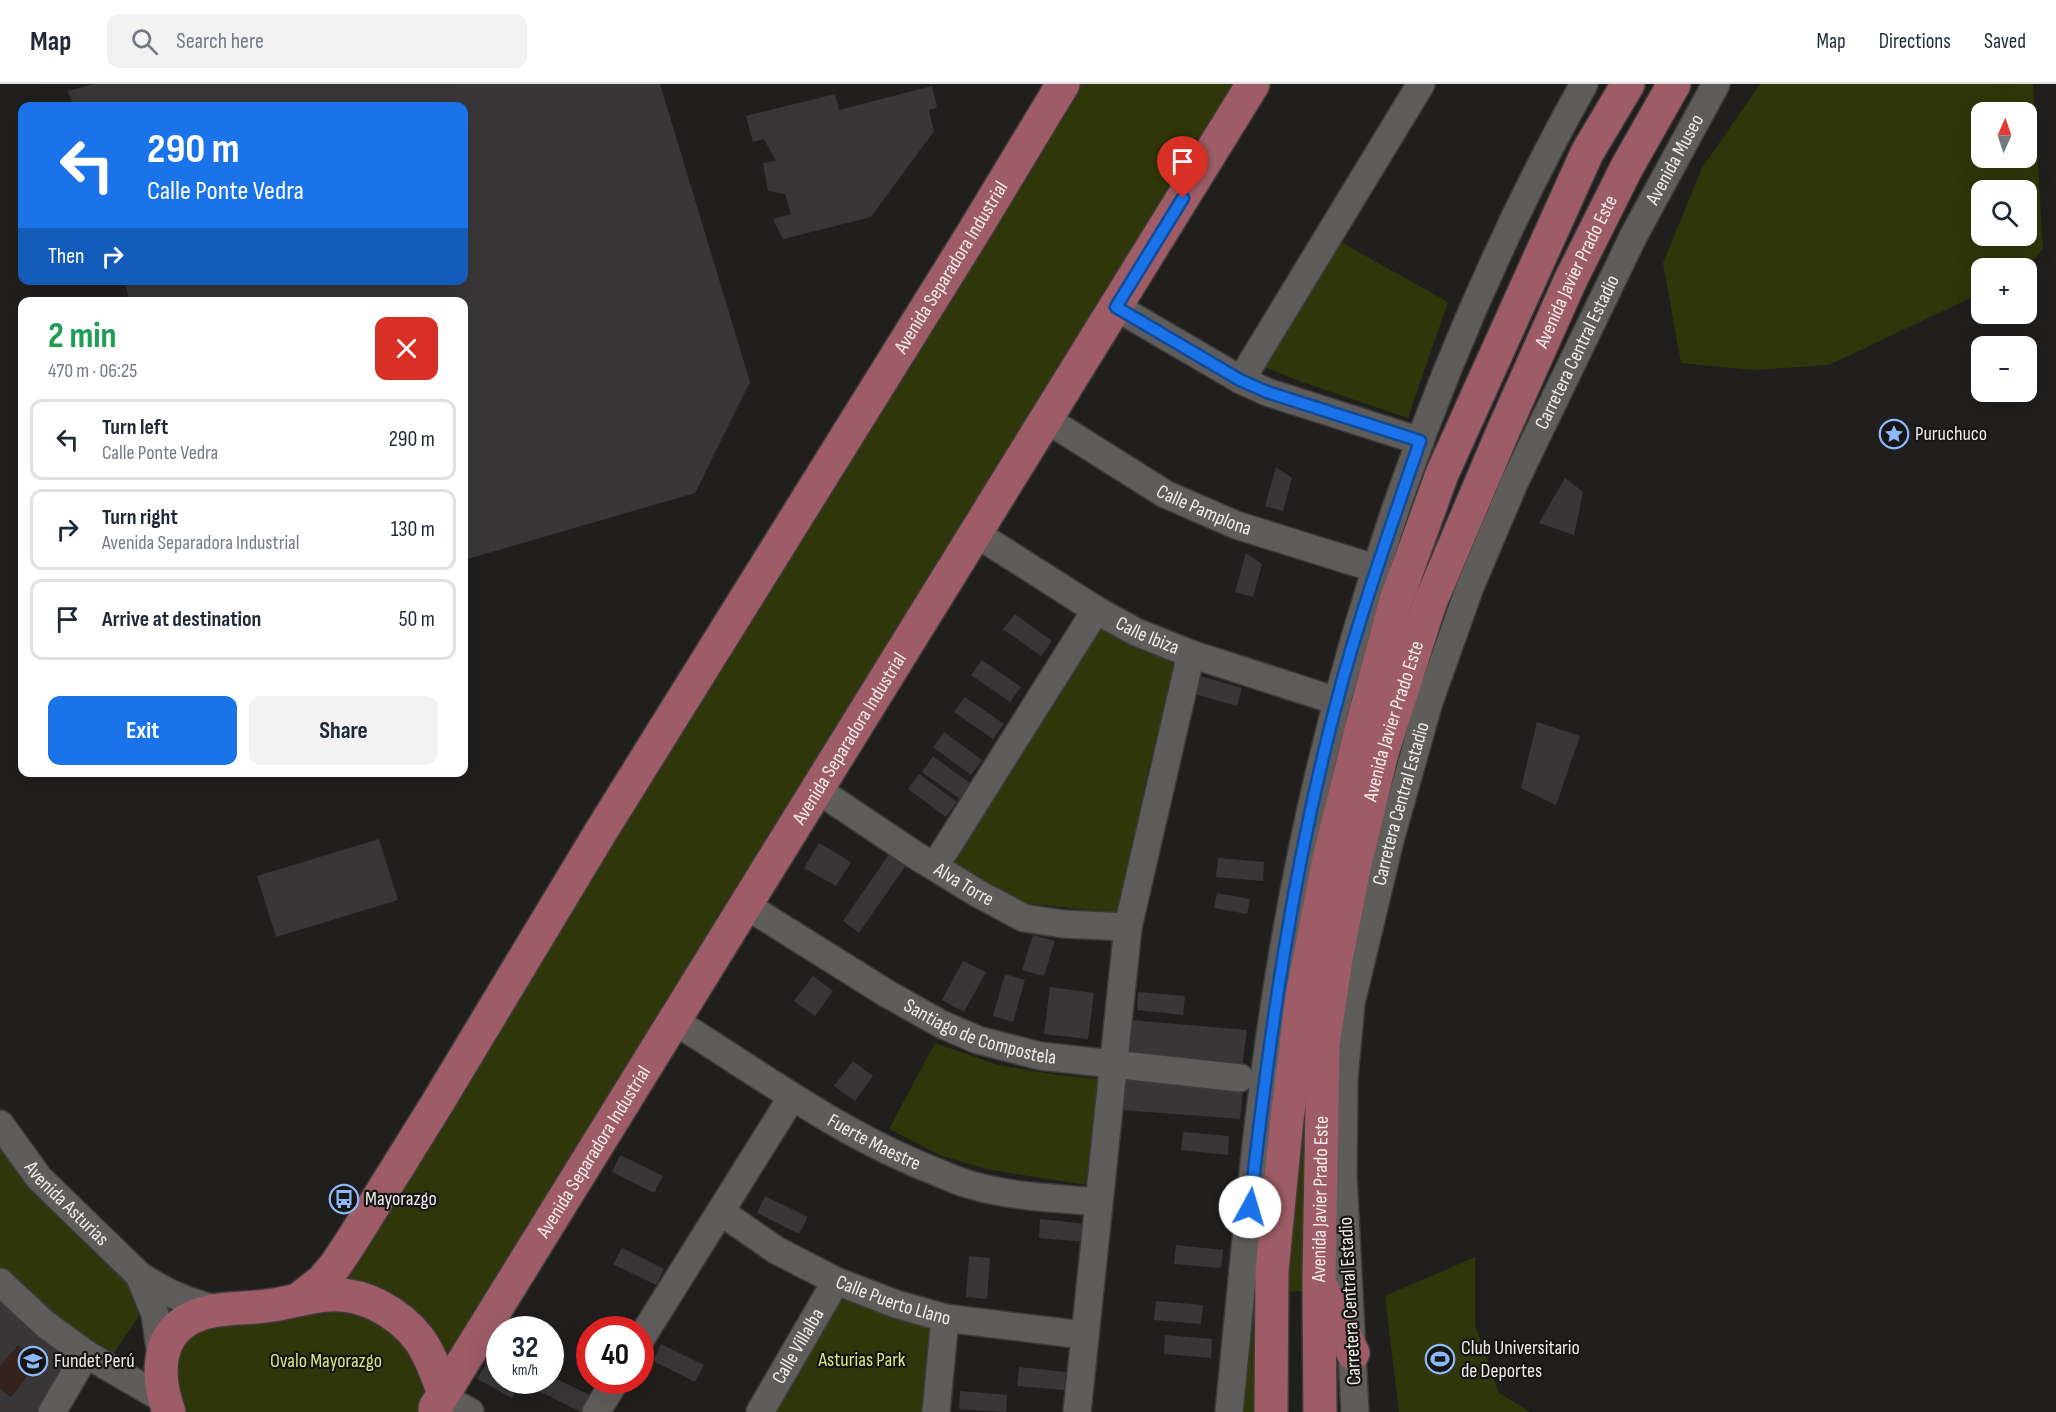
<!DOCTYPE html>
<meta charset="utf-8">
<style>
body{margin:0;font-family:"Sofia Sans Condensed",sans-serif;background:#f2f2f3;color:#1f2937;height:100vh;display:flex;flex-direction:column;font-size:22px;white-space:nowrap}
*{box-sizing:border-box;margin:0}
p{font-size:20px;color:#747a83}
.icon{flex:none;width:33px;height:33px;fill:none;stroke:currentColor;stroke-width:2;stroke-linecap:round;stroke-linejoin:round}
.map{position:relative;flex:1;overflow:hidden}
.sheet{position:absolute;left:18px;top:213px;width:450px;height:480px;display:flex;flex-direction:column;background:#fff;border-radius:12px;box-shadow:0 6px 24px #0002}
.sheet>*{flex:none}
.guide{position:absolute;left:18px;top:18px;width:450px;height:183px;border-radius:12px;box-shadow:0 6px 24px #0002;background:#1a73e8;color:#fff;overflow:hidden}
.needle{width:39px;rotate:3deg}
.fabs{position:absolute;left:1971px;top:18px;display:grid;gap:12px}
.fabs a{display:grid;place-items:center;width:66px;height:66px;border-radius:12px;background:#fff;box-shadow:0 6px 24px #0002;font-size:30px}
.speed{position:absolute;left:486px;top:1232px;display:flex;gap:12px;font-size:30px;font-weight:700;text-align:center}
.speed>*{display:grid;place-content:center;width:78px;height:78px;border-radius:50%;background:#fff;box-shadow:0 6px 24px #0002;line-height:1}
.speed small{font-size:15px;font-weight:400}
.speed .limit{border:9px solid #d22;background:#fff;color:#111}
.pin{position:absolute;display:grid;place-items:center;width:51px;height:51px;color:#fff;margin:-62px -26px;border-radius:50% 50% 50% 0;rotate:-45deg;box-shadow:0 0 6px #0007}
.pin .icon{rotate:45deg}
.me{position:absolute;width:66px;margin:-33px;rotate:6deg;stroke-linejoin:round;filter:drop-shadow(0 0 4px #0008)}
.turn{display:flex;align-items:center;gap:21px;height:126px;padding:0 30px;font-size:27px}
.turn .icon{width:78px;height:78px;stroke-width:2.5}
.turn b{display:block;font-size:42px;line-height:51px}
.then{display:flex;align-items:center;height:57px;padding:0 30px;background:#0003;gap:12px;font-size:22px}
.round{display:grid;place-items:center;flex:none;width:63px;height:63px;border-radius:12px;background:#f2f2f3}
.headline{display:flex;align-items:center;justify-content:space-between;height:102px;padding:0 30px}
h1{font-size:36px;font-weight:700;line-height:45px;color:#1e9e55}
.cta{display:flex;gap:12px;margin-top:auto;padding:12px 30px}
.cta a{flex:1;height:69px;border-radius:12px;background:#1a73e8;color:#fff;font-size:24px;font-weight:700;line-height:69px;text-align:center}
.cta a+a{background:#f2f2f3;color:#1f2937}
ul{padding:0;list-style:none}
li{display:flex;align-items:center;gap:18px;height:81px;margin:0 12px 9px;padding:0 18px;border:3px solid #e0e1e3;border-radius:12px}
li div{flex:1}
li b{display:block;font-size:22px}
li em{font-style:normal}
header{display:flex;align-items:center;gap:36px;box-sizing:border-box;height:84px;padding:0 30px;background:#fff;border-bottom:2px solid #e0e1e3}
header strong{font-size:28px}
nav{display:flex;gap:33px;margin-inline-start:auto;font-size:21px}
.search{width:420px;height:54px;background:#f2f2f3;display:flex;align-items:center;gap:15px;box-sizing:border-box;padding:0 21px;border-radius:12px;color:#747a83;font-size:22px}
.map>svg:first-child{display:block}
.education{fill:#34221c}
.green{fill:#2f3609;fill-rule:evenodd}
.building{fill:#383637}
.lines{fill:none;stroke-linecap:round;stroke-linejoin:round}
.minor-casing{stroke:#3d3b3a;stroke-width:30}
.major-casing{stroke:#3d3b3a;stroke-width:36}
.minor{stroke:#5f5d5b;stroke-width:27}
.major{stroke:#9d5c66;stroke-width:33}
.route-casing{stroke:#114b97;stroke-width:15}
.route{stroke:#1a73e8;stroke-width:10}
.labels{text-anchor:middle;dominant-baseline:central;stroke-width:4.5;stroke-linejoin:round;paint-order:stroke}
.street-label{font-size:20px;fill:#edecea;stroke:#181614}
.poi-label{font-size:20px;fill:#edecea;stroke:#181614;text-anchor:start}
.park-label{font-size:20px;fill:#d6ea85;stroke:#181614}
</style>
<header>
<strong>Map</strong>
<div class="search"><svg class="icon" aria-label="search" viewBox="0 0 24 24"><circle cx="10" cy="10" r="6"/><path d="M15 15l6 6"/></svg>Search here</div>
<nav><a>Map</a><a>Directions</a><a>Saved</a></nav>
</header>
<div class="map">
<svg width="2056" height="1328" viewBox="0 0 2056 1328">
<rect width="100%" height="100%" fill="#211f1e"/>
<path class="education" d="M16,1231L67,1275L36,1328L0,1304V1248Z"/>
<path class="green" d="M1066,0H1242L444,1280L332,1201Z
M1760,0H2033L2043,165L2026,184H1982L1981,209L1829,281L1752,286L1681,279L1663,179L1702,84ZM1982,28H2026V74H1982ZM1982,106H2026V152H1982Z
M1339,157L1448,218L1408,334L1302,298L1262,282Z
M1096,542L1137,565L1177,576L1145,700L1121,829L1022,819L952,777Z
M1315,903L1307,1207L1282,1208Z
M935,959L998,981L1058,991L1100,995L1087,1101L991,1086L942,1072L889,1045Z
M0,1063L3,1068L132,1202L141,1229L111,1273L47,1227L0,1182Z
M1267,1088L1257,1328H1242Z
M1475,1173V1241L1499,1309L1530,1328H1399L1385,1212Z
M839,1212L936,1242L925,1328H771Z
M353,1225L405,1256L424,1291L425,1310L419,1328H184L170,1276L176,1263L201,1243L296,1229Z"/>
<path class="building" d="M94,0H660L750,298L695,409L464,476V218H130L124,196H464V22H73L68,7Z
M932,2L937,24L929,26L934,47L871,133L783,155L773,135L791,130L785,110L768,107L763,79L776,77L764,55L753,58L746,32L835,10L839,26Z
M1276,383L1292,394L1283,427L1265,422Z
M1565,394L1583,408L1574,451L1539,439Z
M1246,469L1262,480L1253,513L1235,508Z
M1015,530L1052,557L1041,572L1003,545Z
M982,576L1021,603L1010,618L971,591Z
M1196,591L1242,604L1237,622L1191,609Z
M965,613L1004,640L993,655L954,628Z
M1537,638L1580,652L1556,721L1521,704Z
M944,648L982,676L971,691L933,663Z
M933,672L971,700L960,715L922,688Z
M919,690L957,718L946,733L908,705Z
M379,755L398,816L276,853L257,792Z
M819,759L851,778L836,802L804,784Z
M889,770L906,781L859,849L843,837Z
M1218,774L1264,778L1263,797L1216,793Z
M1217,809L1250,815L1247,830L1214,824Z
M1033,851L1055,857L1044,892L1022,886Z
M963,877L986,888L964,928L942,916Z
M1005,890L1025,896L1013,938L993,932Z
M813,892L833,907L815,932L794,917Z
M1050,903L1094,909L1088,955L1044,950Z
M1138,908L1185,912L1183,931L1137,926Z
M1130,936L1247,946L1242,982L1126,971Z
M853,977L873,992L855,1017L834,1002Z
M1125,994L1243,1004L1240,1035L1123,1026Z
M1183,1048L1229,1052L1228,1071L1181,1066Z
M620,1071L663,1092L654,1109L612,1088Z
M765,1112L808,1133L799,1150L757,1129Z
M1040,1135L1087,1140L1085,1158L1039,1154Z
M1176,1161L1223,1166L1221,1184L1174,1180Z
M622,1164L664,1185L656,1201L613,1180Z
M969,1172L990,1174L987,1215L966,1213Z
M0,1216L67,1275L66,1285L36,1328H0V1304L11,1313L38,1278L18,1261L0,1282Z
M1156,1217L1203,1221L1201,1240L1154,1236Z
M1165,1251L1212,1255L1211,1274L1164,1270Z
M500,1255V1296H522L512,1314L477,1295Z
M661,1260L704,1281L695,1298L653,1277Z
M1019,1283L1066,1288L1064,1306L1017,1302Z
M550,1292L590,1311L581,1328L539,1307L545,1296H550Z
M960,1307L1007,1311L1006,1328L959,1325Z"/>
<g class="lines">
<g class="minor-casing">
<g id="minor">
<path d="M1116,223L1241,296L1267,308L1420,357"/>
<path d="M1241,296L1421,0"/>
<path id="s1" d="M1046,335L1165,410L1236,441L1377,485"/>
<path id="s2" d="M975,449L1096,526L1136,548L1191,570L1337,617"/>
<path id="s3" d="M818,706L915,771L977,809L1024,834L1063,840L1128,843"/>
<path d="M935,782L1096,526"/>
<path id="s4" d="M747,822L886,909L941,940L978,956L1040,972L1240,994"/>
<path id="s5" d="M676,938C761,991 843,1052 937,1088C948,1093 960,1098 971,1101C1012,1113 1056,1114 1098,1118"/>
<path id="s6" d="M0,1040L39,1094L139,1191C165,1209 190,1220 222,1226"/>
<path id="s7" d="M721,1128L776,1166L836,1197L896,1220L945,1234L1083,1251"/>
<path d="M139,1191L155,1230L161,1272"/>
<path d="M0,1198L45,1240L86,1270L165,1316"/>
<path d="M640,1256L792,1013"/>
<path d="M442,1312L470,1328"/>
<path d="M52,1328L86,1270"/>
<path d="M596,1328L616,1296"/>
<path id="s8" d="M760,1328L836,1197"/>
<path d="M936,1328L945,1234"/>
<path d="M1077,1328L1128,843L1191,570"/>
<path d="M1229,1328C1245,1169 1258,1008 1286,851C1337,558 1439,260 1584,0"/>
<path id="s9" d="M1355,1328L1343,1092L1344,994L1351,919L1390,756L1429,618L1470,503L1515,397L1634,151L1716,0"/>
</g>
</g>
<g class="major-casing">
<g id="major">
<path d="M1323,1206L1353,1269"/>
<path id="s10" d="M298,1216L322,1197L335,1182L351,1158L435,1023L600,749L973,149L1063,0"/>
<path id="s11" d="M444,1309C715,874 984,437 1253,0"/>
<path d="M169,1328C156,1292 155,1247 198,1231C219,1223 244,1225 266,1222C287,1220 307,1212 329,1211C364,1209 398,1228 419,1255C431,1271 437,1292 444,1309L435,1324"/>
<path d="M1271,1328L1272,1187L1286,1044L1302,913L1329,775L1362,642L1396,517L1442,390L1587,69L1628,0"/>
<path id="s12" d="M1320,1328L1319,1197L1323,960L1336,875L1355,779L1382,669L1430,519L1504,345L1571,195L1627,83L1674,0"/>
</g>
</g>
<use href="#minor" class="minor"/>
<use href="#major" class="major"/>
</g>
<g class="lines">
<g class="route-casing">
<path id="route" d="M1183,114L1116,223L1240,296L1267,308L1420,357C1391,443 1360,529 1337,617C1293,783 1269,953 1250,1123"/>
</g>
<use href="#route" class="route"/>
</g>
<defs>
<g id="sight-ring" transform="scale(1.5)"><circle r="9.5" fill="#181614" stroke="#8cb9fc" stroke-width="1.5"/><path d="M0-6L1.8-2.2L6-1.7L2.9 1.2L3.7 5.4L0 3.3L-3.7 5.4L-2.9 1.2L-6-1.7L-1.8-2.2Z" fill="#8cb9fc"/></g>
<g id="bus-ring" transform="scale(1.5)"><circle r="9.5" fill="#181614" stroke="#8cb9fc" stroke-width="1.5"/><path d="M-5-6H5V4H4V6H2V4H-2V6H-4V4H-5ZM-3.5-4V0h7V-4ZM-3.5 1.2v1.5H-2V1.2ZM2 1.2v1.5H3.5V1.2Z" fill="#8cb9fc"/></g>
<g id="stadium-ring" transform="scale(1.5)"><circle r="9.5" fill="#181614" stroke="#8cb9fc" stroke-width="1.5"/><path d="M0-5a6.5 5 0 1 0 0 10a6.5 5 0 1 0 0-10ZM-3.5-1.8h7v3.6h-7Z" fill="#8cb9fc"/></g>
<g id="university-ring" transform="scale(1.5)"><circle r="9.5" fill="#181614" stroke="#8cb9fc" stroke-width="1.5"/><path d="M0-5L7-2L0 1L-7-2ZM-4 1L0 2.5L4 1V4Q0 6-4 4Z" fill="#8cb9fc"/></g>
</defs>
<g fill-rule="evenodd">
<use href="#sight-ring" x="1894" y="350"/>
<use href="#bus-ring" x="344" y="1115"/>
<use href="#stadium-ring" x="1440" y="1275"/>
<use href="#university-ring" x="33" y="1277"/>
</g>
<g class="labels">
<g class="street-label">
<text stroke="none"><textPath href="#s9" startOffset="1317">Avenida Museo</textPath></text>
<text stroke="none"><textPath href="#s10" startOffset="1224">Avenida Separadora Industrial</textPath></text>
<text stroke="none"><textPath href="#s12" startOffset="1185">Avenida Javier Prado Este</textPath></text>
<text stroke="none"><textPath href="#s9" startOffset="1101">Carretera Central Estadio</textPath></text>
<text stroke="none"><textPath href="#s1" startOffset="183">Calle Pamplona</textPath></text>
<text stroke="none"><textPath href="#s2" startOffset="201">Calle Ibiza</textPath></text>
<text stroke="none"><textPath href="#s12" startOffset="699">Avenida Javier Prado Este</textPath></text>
<text stroke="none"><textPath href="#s11" startOffset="770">Avenida Separadora Industrial</textPath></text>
<text stroke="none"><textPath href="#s9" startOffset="615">Carretera Central Estadio</textPath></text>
<text stroke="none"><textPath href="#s3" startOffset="174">Alva Torre</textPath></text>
<text stroke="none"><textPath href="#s4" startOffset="267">Santiago de Compostela</textPath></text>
<text stroke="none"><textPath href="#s5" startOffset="232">Fuerte Maestre</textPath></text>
<text stroke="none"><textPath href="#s11" startOffset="284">Avenida Separadora Industrial</textPath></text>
<text stroke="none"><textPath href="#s12" startOffset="213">Avenida Javier Prado Este</textPath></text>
<text stroke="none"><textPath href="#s6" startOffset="104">Avenida Asturias</textPath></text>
<text stroke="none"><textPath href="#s7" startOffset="195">Calle Puerto Llano</textPath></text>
<text transform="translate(1350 1217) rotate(-93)">Carretera Central Estadio</text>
<text stroke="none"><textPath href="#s8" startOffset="76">Calle Villalba</textPath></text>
</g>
<g class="poi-label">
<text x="1915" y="350">Puruchuco</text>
<text x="365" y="1115">Mayorazgo</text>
<text x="1461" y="1264">Club Universitario<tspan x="1461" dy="23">de Deportes</tspan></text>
<text x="54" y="1277">Fundet Perú</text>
</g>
<g class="park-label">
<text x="862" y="1276">Asturias Park</text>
<text x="326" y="1277">Ovalo Mayorazgo</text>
</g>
</g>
</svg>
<div class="fabs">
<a><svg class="needle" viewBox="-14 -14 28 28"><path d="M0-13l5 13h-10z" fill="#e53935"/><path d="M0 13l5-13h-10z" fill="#747a83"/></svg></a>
<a><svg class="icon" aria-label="search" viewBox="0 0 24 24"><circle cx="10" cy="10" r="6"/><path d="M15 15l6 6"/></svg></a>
<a>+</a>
<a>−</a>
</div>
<div class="speed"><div>32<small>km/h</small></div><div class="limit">40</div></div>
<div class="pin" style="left:1183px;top:114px;background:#d93025"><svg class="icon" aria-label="arrive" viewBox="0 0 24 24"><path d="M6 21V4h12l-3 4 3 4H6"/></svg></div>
<svg class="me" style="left:1250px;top:1123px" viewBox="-20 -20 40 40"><circle r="19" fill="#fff"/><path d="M0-13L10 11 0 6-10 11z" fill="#1a73e8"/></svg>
<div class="guide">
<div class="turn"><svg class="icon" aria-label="left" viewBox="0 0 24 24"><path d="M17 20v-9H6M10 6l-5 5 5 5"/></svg><div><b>290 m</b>Calle Ponte Vedra</div></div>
<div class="then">Then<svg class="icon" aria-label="right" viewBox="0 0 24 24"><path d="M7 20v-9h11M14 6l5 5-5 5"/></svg></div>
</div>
<section class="sheet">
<div class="headline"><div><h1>2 min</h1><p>470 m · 06:25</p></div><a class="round" style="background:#d93025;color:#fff"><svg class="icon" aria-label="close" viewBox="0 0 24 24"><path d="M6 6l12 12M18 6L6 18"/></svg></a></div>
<ul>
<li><svg class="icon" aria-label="left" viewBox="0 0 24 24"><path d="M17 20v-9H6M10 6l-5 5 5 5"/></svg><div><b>Turn left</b><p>Calle Ponte Vedra</p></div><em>290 m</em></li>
<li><svg class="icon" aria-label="right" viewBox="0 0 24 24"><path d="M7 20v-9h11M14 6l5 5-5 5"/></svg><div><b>Turn right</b><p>Avenida Separadora Industrial</p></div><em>130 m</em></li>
<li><svg class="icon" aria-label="arrive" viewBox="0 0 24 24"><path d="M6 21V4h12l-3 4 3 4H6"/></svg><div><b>Arrive at destination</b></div><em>50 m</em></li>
</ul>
<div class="cta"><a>Exit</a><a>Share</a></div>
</section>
</div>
